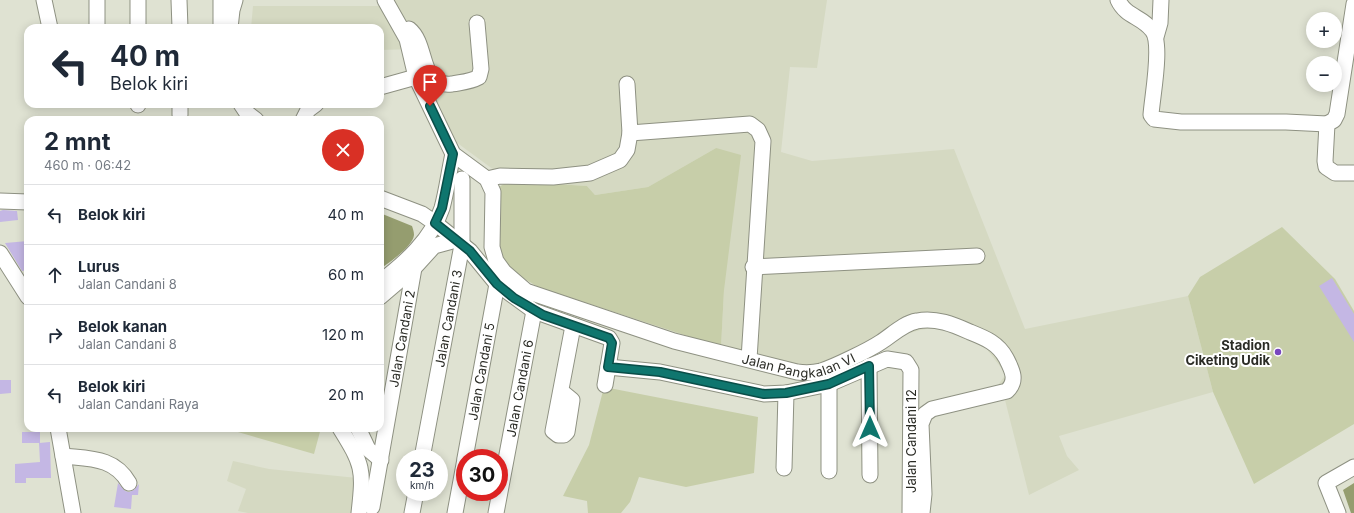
<!DOCTYPE html>
<html lang="id">
<meta charset="utf-8">
<style>
body{margin:0;font-family:Inter,sans-serif;background:#f2f2f3;color:#1f2937;height:100vh;display:flex;flex-direction:column;font-size:15px;white-space:nowrap}
*{box-sizing:border-box;margin:0}
p{font-size:13px;color:#747a83}
.icon{flex:none;width:22px;height:22px;fill:none;stroke:currentColor;stroke-width:2;stroke-linecap:round;stroke-linejoin:round}
.map{position:relative;flex:1;overflow:hidden}
.side{position:absolute;left:24px;top:116px;width:360px;height:316px;display:flex;flex-direction:column;background:#fff;border-radius:12px;box-shadow:0 2px 10px #0003}
.side>*{flex:none}
.top-card{position:absolute;left:24px;top:24px;width:360px;height:84px;border-radius:12px;box-shadow:0 2px 10px #0003;background:#fff;color:#1f2937;overflow:hidden}
.controls{position:absolute;left:1306px;top:12px;display:grid;gap:8px}
.controls a{display:grid;place-items:center;width:36px;height:36px;border-radius:50%;background:#fff;box-shadow:0 2px 10px #0003;font-size:20px}
.speed{position:absolute;left:396px;top:449px;display:flex;gap:8px;font-size:20px;font-weight:700;text-align:center}
.speed>*{display:grid;place-content:center;width:52px;height:52px;border-radius:50%;background:#fff;box-shadow:0 2px 10px #0003;line-height:1}
.speed small{font-size:10px;font-weight:400}
.speed .limit{border:6px solid #d22;background:#fff;color:#111}
.pin{position:absolute;display:grid;place-items:center;width:34px;height:34px;color:#fff;margin:-41px -17px;border-radius:50% 50% 50% 0;rotate:-45deg;box-shadow:0 0 4px #0007}
.pin .icon{rotate:45deg}
.me{position:absolute;width:44px;margin:-22px;rotate:0deg;stroke-linejoin:round;filter:drop-shadow(0 0 3px #0008)}
.turn{display:flex;align-items:center;gap:14px;height:84px;padding:0 20px;font-size:18px}
.turn .icon{width:52px;height:52px;stroke-width:2.5}
.turn b{display:block;font-size:28px;line-height:34px}
.round{display:grid;place-items:center;flex:none;width:42px;height:42px;border-radius:21px;background:#f2f2f3}
.summary{display:flex;align-items:center;justify-content:space-between;height:68px;padding:0 20px}
h1{font-size:24px;font-weight:700;line-height:30px}
ul{padding:0;list-style:none}
li{display:flex;align-items:center;gap:12px;height:60px;padding:0 20px;border-top:1px solid #e0e1e3}
li div{flex:1}
li b{display:block;font-size:15px}
li em{font-style:normal}
.map>svg:first-child{display:block}
.built{fill:#d5d9c2}
.green{fill:#c7cea9}
.water{fill:#959d6f}
.building{fill:#c4b7e4}
.lines{fill:none;stroke-linecap:round;stroke-linejoin:round}
.minor-casing{stroke:#8e9182;stroke-width:17}
.minor{stroke:#fff;stroke-width:15}
.route-casing{stroke:#0a4d48;stroke-width:10}
.route{stroke:#0f766e;stroke-width:7}
.poi-dot{fill:#7847bf;stroke:#fff;stroke-width:1.5}
.labels{text-anchor:middle;dominant-baseline:central;stroke-width:4;stroke-linejoin:round;paint-order:stroke}
.street-label{font-size:13px;fill:#2a2b25;stroke:#fff}
.poi-label{font-size:13px;font-weight:bold;fill:#2a2b25;stroke:#fff;text-anchor:end}
</style>
<div class="map">
<svg width="1354" height="513" viewBox="0 0 1354 513">
<rect width="100%" height="100%" fill="#dfe2d2"/>
<path class="built" d="M378,0H827L817,68L790,67L781,152L812,161L954,149L1025,329L1188,296L1213,392L1059,436L1067,456L1079,470L1029,495L1005,400L919,408L996,388L1006,374L982,343L940,327L920,330L890,339L819,376L721,347L724,290L716,148L648,187L595,195L587,186L509,181L456,142L430,100L414,49L380,50V28H251L253,6H380Z
M233,461L269,469L357,478L354,513H248L238,511L246,489L227,481Z"/>
<path class="green" d="M716,148L741,155L724,290L721,347L538,287L510,270L497,249V188L509,181L587,186L595,195L648,187Z
M1282,227L1335,279L1354,311V424L1254,484L1213,392L1188,296L1200,277Z
M604,387L758,417L754,473L686,487L639,477L630,502L621,513H588L587,501L563,496L589,445Z
M224,428H321L314,454Z"/>
<path class="water" d="M380,213L412,226C413,229 414,232 414,235C413,246 389,263 380,269Z
M1354,483V513H1351L1343,490Z"/>
<path class="building" d="M3,210L17,211L18,220L0,222V211Z
M28,241V270L22,271L5,243Z
M1332,278L1354,314V342L1319,286Z
M0,380H11V393L0,394Z
M22,432H40V443H22Z
M50,442L51,478H26V483H15V464L40,462L39,443Z
M118,483L125,491L129,492L134,490L139,484L138,495H132L131,509L114,507Z"/>
<g class="lines">
<g class="minor-casing">
<g id="minor">
<path d="M44,0L50,28"/>
<path d="M179,0L180,28"/>
<path id="s1" d="M385,0L407,39L416,77L453,154L487,179L493,192L492,247L496,261L504,272L526,291L674,341L797,372C805,373 813,373 821,371C834,367 869,350 881,342C892,335 904,323 917,321C936,317 954,325 970,332C985,338 998,343 1006,358C1012,370 1018,380 1007,391L932,409L925,414L921,424L924,494L922,513"/>
<path d="M1118,0C1126,17 1141,16 1152,30C1163,43 1152,97 1151,115L1154,119L1181,122H1286L1327,124"/>
<path d="M1354,4L1337,114L1334,120L1327,124L1325,161L1326,167L1335,173H1354"/>
<path d="M97,28V0"/>
<path d="M138,28V0"/>
<path d="M221,28V0"/>
<path d="M230,28L232,10L235,0"/>
<path d="M409,29C429,45 418,88 452,84C462,82 470,82 479,77L481,69L477,23"/>
<path d="M1156,37L1160,23L1161,0"/>
<path d="M627,84L630,133L750,124L758,130L763,141L749,359"/>
<path d="M380,87L416,77"/>
<path d="M180,104V115"/>
<path d="M241,104L247,113L256,120"/>
<path d="M138,105V104"/>
<path d="M303,120L308,110L316,104"/>
<path d="M487,179L500,176L553,177L590,173L620,160L627,150L630,133"/>
<path d="M380,198L422,214L435,223L470,251L497,284L534,311L609,338L612,343L605,385"/>
<path d="M0,201L28,202"/>
<path d="M0,253L28,297"/>
<path d="M753,267L977,256"/>
<path d="M380,282C405,263 432,239 442,208C447,190 449,171 453,154"/>
<path d="M380,297L414,268"/>
<path d="M869,366L870,475"/>
<path d="M608,367L660,372L764,394L786,393L829,384L887,359L906,362L911,370L910,513"/>
<path d="M829,384V471"/>
<path d="M561,391L572,400L567,432L564,435H558L553,431L573,326"/>
<path d="M58,428L73,513"/>
<path d="M340,428C363,465 364,469 359,513"/>
<path d="M358,428L368,449L381,460"/>
<path d="M63,456C90,459 114,457 129,483"/>
<path id="s2" d="M422,458L462,245V179"/>
<path id="s3" d="M465,458L497,284"/>
<path d="M784,468L786,393"/>
<path id="s4" d="M372,507L414,268L434,246L456,240"/>
<path d="M412,513L416,492"/>
<path d="M455,513L465,459"/>
<path id="s5" d="M496,513L534,311"/>
<path d="M1338,513L1326,483L1354,467"/>
</g>
</g>
<use href="#minor" class="minor"/>
</g>
<g class="lines">
<g class="route-casing">
<path id="route" d="M430,106L453,154L442,208L435,223L470,251L497,284L514,298L543,315L609,338L612,343L608,367L660,372L764,394L786,393L829,384L869,366L870,428"/>
</g>
<use href="#route" class="route"/>
</g>
<circle class="poi-dot" cx="1278" cy="352" r="4"/>
<g class="labels">
<g class="street-label">
<text stroke="none"><textPath href="#s2" startOffset="142">Jalan Candani 3</textPath></text>
<text stroke="none"><textPath href="#s4" startOffset="171">Jalan Candani 2</textPath></text>
<text stroke="none"><textPath href="#s1" startOffset="623">Jalan Pangkalan VI</textPath></text>
<text stroke="none"><textPath href="#s3" startOffset="88">Jalan Candani 5</textPath></text>
<text stroke="none"><textPath href="#s5" startOffset="127">Jalan Candani 6</textPath></text>
<text transform="translate(911 441) rotate(-90)">Jalan Candani 12</text>
</g>
<g class="poi-label">
<text x="1270" y="345">Stadion<tspan x="1270" dy="15">Ciketing Udik</tspan></text>
</g>
</g>
</svg>
<div class="controls">
<a>+</a>
<a>−</a>
</div>
<div class="speed"><div>23<small>km/h</small></div><div class="limit">30</div></div>
<div class="pin" style="left:430px;top:106px;background:#d93025"><svg class="icon" aria-label="arrive" viewBox="0 0 24 24"><path d="M6 21V4h12l-3 4 3 4H6"/></svg></div>
<svg class="me" style="left:870px;top:428px" viewBox="-20 -20 40 40"><path d="M0-17L14 15 0 8-14 15z" fill="#0f766e" stroke="#fff" stroke-width="4"/></svg>
<div class="top-card">
<div class="turn"><svg class="icon" aria-label="left" viewBox="0 0 24 24"><path d="M17 20v-9H6M10 6l-5 5 5 5"/></svg><div><b>40 m</b>Belok kiri</div></div>
</div>
<section class="side">
<div class="summary"><div><h1>2 mnt</h1><p>460 m · 06:42</p></div><a class="round" style="background:#d93025;color:#fff"><svg class="icon" aria-label="close" viewBox="0 0 24 24"><path d="M6 6l12 12M18 6L6 18"/></svg></a></div>
<ul>
<li><svg class="icon" aria-label="left" viewBox="0 0 24 24"><path d="M17 20v-9H6M10 6l-5 5 5 5"/></svg><div><b>Belok kiri</b></div><em>40 m</em></li>
<li><svg class="icon" aria-label="ahead" viewBox="0 0 24 24"><path d="M12 20V5M6 11l6-6 6 6"/></svg><div><b>Lurus</b><p>Jalan Candani 8</p></div><em>60 m</em></li>
<li><svg class="icon" aria-label="right" viewBox="0 0 24 24"><path d="M7 20v-9h11M14 6l5 5-5 5"/></svg><div><b>Belok kanan</b><p>Jalan Candani 8</p></div><em>120 m</em></li>
<li><svg class="icon" aria-label="left" viewBox="0 0 24 24"><path d="M17 20v-9H6M10 6l-5 5 5 5"/></svg><div><b>Belok kiri</b><p>Jalan Candani Raya</p></div><em>20 m</em></li>
</ul>
</section>
</div>
